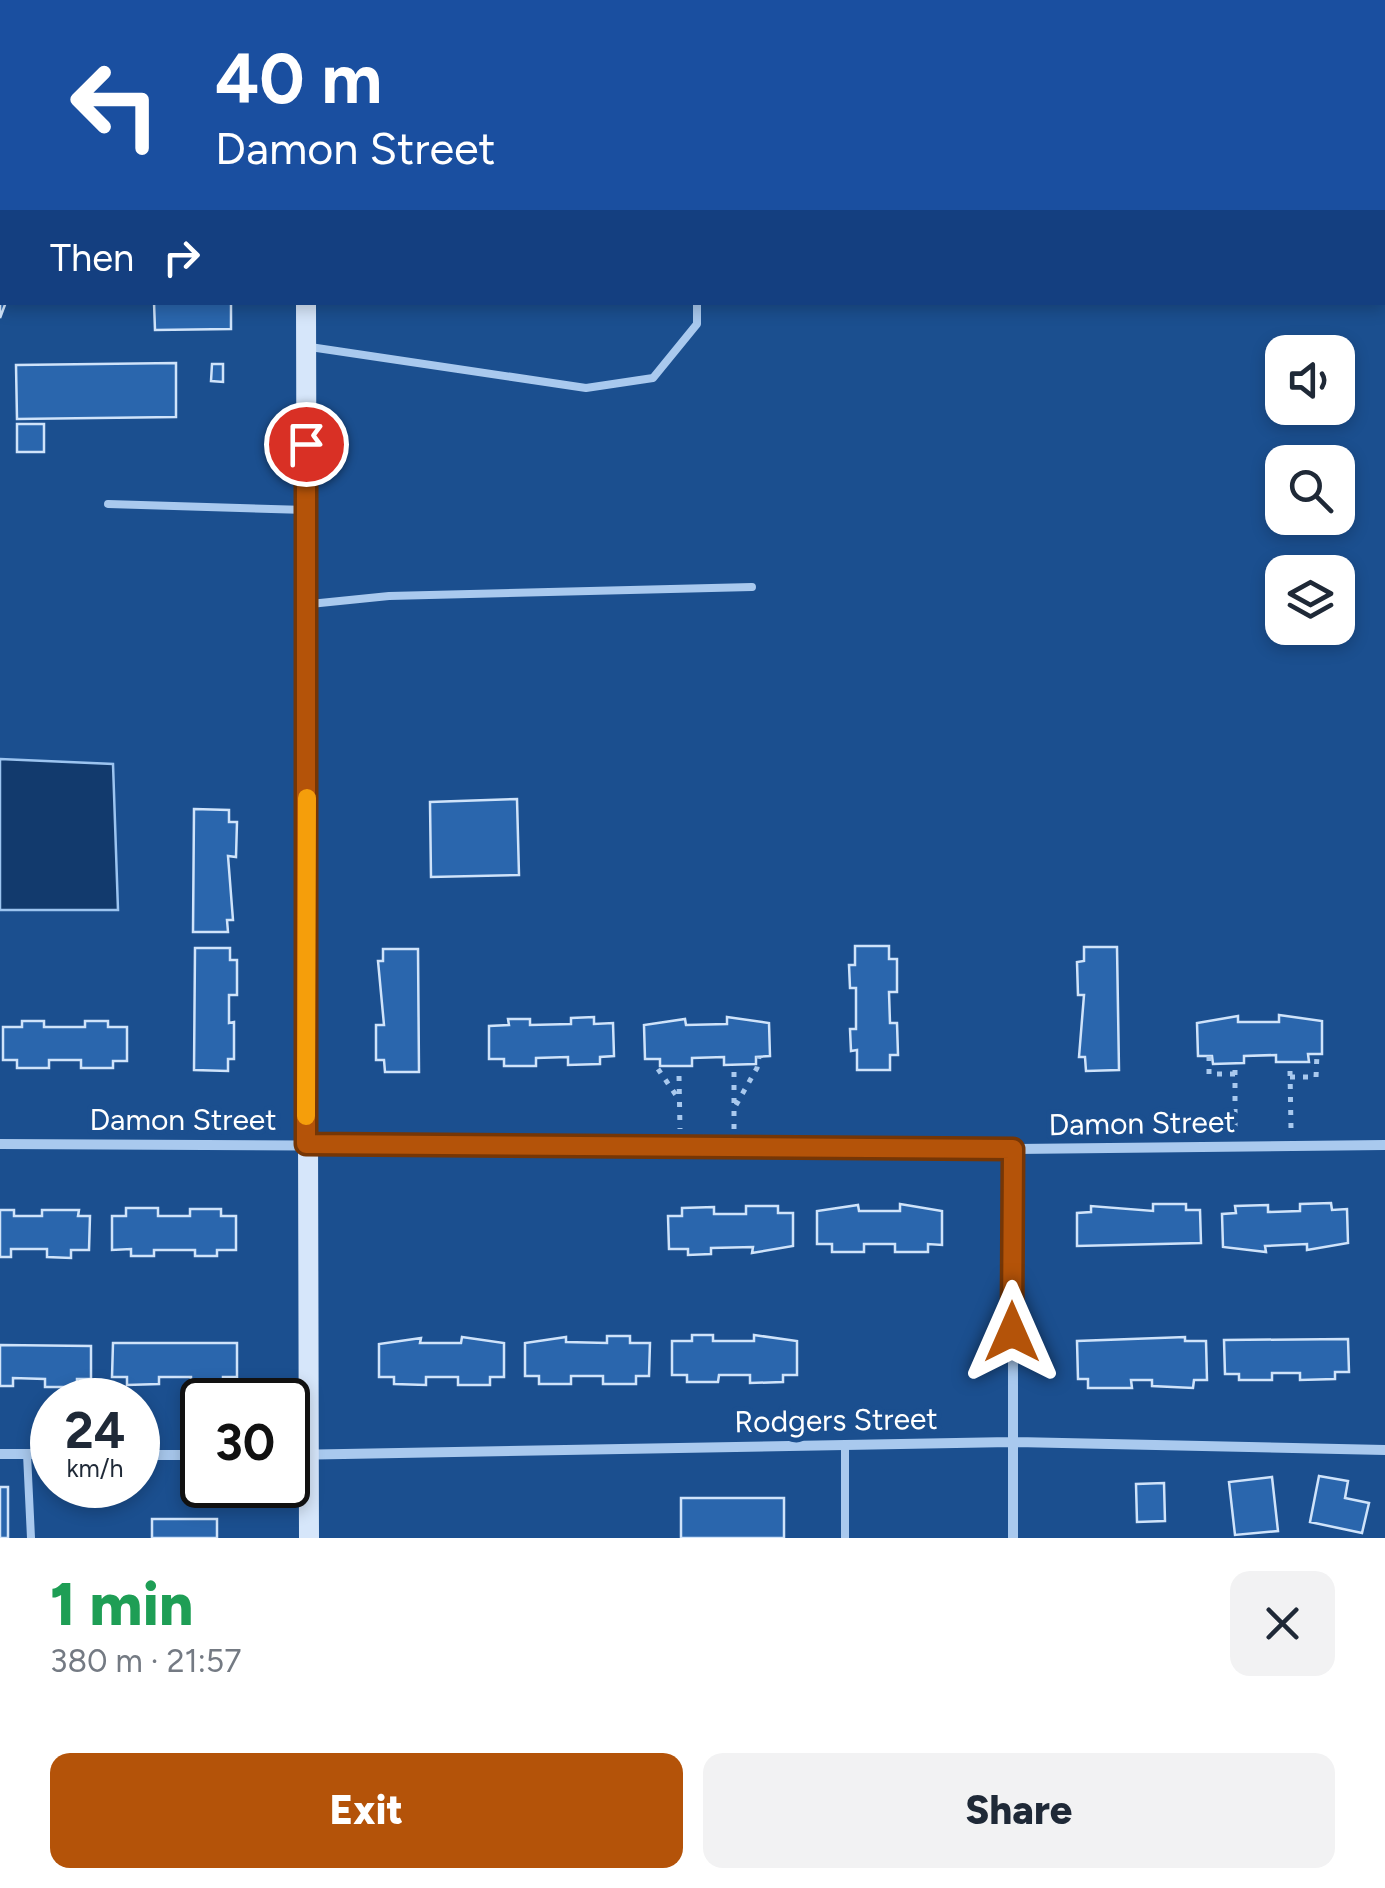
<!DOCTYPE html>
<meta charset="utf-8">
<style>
body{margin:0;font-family:Figtree,sans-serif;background:#f2f2f3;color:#1f2937;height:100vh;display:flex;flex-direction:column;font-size:38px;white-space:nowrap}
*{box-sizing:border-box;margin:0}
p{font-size:32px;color:#747a83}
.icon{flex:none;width:55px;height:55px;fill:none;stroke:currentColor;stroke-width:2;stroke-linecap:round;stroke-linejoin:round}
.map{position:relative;height:1538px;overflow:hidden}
.sheet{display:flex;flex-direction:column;background:#fff;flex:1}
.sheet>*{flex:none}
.banner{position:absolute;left:0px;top:0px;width:1385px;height:305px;box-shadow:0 5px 15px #0003;background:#1a4fa0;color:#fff;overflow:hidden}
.tools{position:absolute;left:1265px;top:335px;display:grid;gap:20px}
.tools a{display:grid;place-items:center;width:90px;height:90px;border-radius:20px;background:#fff;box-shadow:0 5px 15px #0003;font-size:50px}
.speed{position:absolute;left:30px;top:1378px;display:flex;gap:20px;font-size:50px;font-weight:700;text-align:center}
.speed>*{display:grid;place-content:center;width:130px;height:130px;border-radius:50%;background:#fff;box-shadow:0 5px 15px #0003;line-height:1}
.speed small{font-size:25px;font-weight:400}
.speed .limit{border:5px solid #111;border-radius:15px;background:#fff;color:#111}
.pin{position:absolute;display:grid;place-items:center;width:85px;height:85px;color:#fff;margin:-42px;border:5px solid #fff;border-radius:50%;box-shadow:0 2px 10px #0007}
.me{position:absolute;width:110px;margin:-55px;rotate:0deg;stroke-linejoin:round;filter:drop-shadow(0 0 8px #0008)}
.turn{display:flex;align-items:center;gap:35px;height:210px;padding:0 50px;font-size:45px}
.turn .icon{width:130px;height:130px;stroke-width:2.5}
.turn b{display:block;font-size:70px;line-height:85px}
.then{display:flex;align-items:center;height:95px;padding:0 50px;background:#0003;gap:20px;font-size:38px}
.round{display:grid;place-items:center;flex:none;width:105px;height:105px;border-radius:20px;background:#f2f2f3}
.headline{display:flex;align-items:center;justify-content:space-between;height:170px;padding:0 50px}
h1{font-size:60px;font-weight:800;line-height:75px;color:#1e9e55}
.cta{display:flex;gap:20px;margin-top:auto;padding:20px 50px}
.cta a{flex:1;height:115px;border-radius:20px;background:#b45309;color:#fff;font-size:40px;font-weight:800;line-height:115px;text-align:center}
.cta a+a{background:#f2f2f3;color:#1f2937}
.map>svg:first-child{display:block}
.water{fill:#123a6d;stroke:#9cc4f0;stroke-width:2.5}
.building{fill:#2a66ad;stroke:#cfe3fa;stroke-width:2.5}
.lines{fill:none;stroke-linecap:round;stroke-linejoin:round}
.path{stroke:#a9c9ee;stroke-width:5;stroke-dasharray:5 8;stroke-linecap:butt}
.lane{stroke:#a9c9ee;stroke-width:8}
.street{stroke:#a9c9ee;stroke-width:10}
.secondary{stroke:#d6e6fa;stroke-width:20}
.route-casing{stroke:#753606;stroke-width:25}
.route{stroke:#b45309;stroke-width:18}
.slow{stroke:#f59e0b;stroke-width:18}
.labels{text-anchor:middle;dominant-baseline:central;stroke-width:10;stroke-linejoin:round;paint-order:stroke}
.street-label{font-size:30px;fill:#fff;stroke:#1b4f8f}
</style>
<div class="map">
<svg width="1385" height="1538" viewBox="0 0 1385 1538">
<rect width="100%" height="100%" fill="#1b4f8f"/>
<path class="water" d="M0,759L113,764L118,910H0Z"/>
<path class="building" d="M0,236L2,302H6L0,318Z
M154,302H231V329L155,330Z
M176,363V417L17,419L16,365Z
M212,364H223V382L211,381Z
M17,424H44V452H17Z
M517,799L519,875L431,877L430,802Z
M194,809L229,810V822H237L236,857L228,856L233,920H227L228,932H193Z
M855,946H889V959H897V992H889L890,1023H897L898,1055H890V1070H857V1050L851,1051L850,1029H856V988H850L849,965H855Z
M1084,947H1117L1119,1070L1086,1071L1085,1057H1079L1084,995H1078L1077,962L1084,961Z
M195,948H230V960H237V995H229V1023L234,1022V1059H228V1071L194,1070Z
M383,949H418L419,1072H385L384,1060H376V1025H384L378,961H383Z
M1279,1015L1322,1021V1054H1308L1309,1062H1276V1055L1244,1056V1063L1213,1064L1212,1056H1198L1197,1023L1238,1016V1022H1279Z
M594,1017V1024L613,1023L614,1056L600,1057V1064L568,1065V1057L536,1058V1066H504V1059H489V1026L509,1025L508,1019H530V1025L571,1024V1018Z
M727,1017L769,1023L770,1056L756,1057V1064L724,1065V1057L692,1058V1066H660V1059H645L644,1025L685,1019L686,1025L727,1024Z
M22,1021H44V1027H85V1021H108V1027H127V1061H113V1068H81V1060H49V1068H17V1060H3V1027H22Z
M1331,1203L1332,1210L1347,1209L1348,1243L1307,1250V1244L1265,1246L1266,1252L1223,1247L1222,1214L1236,1213L1235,1206L1268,1205V1212L1300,1211V1204Z
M900,1204L942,1211V1245L928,1244V1252H895V1244H864V1252H832V1244H817V1211L858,1205L859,1211H900Z
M1153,1204H1186V1210H1200L1201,1243L1077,1246V1213L1091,1212V1206L1153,1211Z
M746,1206H778V1213H793V1246L752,1253L753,1247L711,1248V1254L688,1255V1249H669L668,1216H682V1208L714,1207V1214H746Z
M126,1208H158V1216H190V1209H221V1216H236V1250H217V1256H195V1250H154V1256H131V1249L112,1250V1216H126Z
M0,1210H14V1216H42V1210H79L78,1216H90L89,1250H71V1258L47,1257V1249H11V1257H0Z
M692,1335H713V1341H754V1335L797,1341V1375H783V1382L750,1383V1375H719L718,1382H687V1375H672V1341H692Z
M607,1336H630V1343H650L649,1376H636V1384H603V1376H571V1384H539V1376H525V1343L566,1337V1342L607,1343Z
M462,1337L504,1343V1377H490V1385H458V1377H426V1385L394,1384V1377H379V1344L421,1338L420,1343H461Z
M1185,1337V1341H1206L1207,1380H1194L1193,1388L1152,1386V1380H1131L1132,1388H1088V1379H1078L1077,1341Z
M1348,1339L1349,1372H1335V1379L1300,1380V1373H1272V1380H1239V1374H1225L1224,1340Z
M113,1343H237V1377H223V1385H191V1377H159V1384L127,1385V1377H112Z
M0,1345L91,1346V1379H77V1387H45V1379L13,1378V1386H0Z
M1319,1476L1348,1481L1345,1498L1369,1503L1362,1533L1310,1522Z
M1272,1477L1278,1531L1235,1535L1229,1482Z
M1164,1483L1165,1521L1137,1522L1136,1484Z
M0,1487H8V1538H0Z
M681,1498H784V1538H681Z
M152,1519H217V1538H152Z"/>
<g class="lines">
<path class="path" d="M0,176L2,170
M1209,1056V1074H1235
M658,1069L678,1098
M1235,1070V1129
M1290,1071L1291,1128
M679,1076L680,1129
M1290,1077H1316L1317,1054
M736,1105L757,1068L759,1057
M734,1129V1065"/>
<path class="lane" d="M310,347L586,388L653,378L697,324V302
M108,504L306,510
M310,604L389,596L752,587
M845,1445V1538
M27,1454L31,1538"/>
<path class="street" d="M0,105L2,106
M0,1144L1013,1149L1385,1145
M1013,1149V1538
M0,1454H52
M138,1455H202
M288,1455L1011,1442L1385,1450"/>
<path class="secondary" d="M306,2V0
M306,302L309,1538"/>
</g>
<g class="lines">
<g class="route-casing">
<path id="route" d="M306,444V1144L1013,1149L1012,1332"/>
</g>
<use href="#route" class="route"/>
<path class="slow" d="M306,1116L307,798"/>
</g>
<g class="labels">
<g class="street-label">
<text x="183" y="1119">Damon Street</text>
<text transform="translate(1142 1123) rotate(-1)">Damon Street</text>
<text transform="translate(836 1420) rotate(-1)">Rodgers Street</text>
</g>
</g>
</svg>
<div class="tools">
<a><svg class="icon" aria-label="sound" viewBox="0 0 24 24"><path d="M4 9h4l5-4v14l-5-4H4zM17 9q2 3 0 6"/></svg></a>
<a><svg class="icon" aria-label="search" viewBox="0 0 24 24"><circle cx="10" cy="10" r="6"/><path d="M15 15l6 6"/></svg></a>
<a><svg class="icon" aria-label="layers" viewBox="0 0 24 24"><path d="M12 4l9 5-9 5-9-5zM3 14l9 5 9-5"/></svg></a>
</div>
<div class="speed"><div>24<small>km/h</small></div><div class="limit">30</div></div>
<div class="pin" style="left:306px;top:444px;background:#d93025"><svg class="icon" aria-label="arrive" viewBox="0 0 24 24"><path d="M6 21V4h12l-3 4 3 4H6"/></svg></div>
<svg class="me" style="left:1012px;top:1332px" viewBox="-20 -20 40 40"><path d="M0-17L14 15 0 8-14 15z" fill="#b45309" stroke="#fff" stroke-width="4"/></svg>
<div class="banner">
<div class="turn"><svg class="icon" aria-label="left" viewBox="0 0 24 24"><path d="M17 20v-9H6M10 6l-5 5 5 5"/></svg><div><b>40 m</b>Damon Street</div></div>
<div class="then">Then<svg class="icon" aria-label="right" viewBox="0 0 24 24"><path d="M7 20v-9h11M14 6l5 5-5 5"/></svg></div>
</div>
</div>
<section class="sheet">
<div class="headline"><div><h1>1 min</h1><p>380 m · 21:57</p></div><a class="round"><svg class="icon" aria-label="close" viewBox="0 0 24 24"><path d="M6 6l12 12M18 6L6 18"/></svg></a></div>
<div class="cta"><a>Exit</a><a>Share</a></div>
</section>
